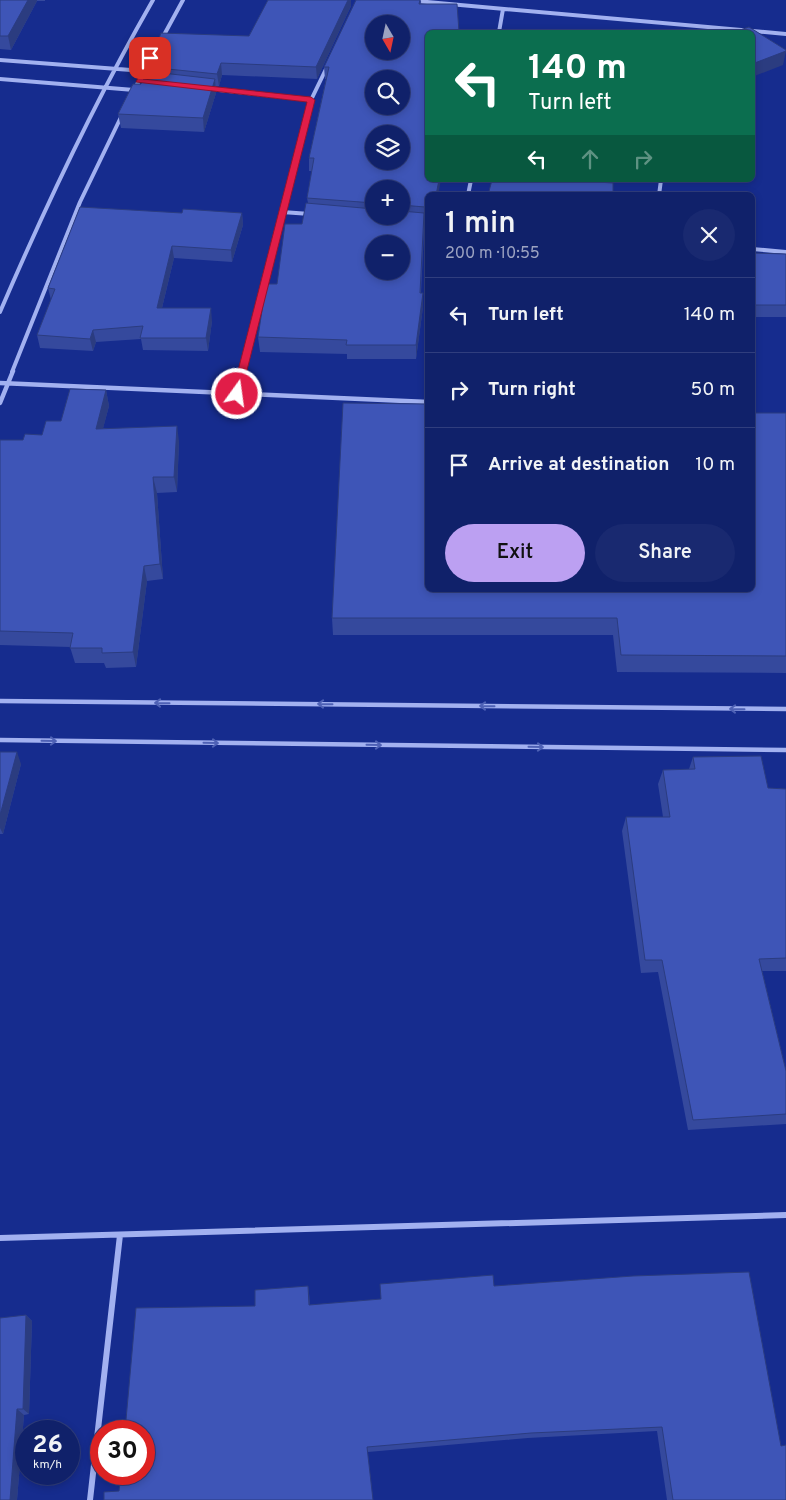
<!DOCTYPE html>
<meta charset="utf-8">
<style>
body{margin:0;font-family:Overpass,sans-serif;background:#192970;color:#f1f3f6;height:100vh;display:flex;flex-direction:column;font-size:19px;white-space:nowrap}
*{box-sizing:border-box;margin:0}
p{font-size:16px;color:#9ca3c1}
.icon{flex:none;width:28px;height:28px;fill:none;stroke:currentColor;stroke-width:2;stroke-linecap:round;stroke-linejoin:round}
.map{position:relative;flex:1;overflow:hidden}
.details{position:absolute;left:425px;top:192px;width:330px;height:400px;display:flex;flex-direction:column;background:#10216a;border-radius:8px;box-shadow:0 2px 8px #0003,0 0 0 1px #303e7e}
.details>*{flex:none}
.banner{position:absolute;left:425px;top:30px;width:330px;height:152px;border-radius:8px;box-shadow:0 2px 8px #0003,0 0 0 1px #303e7e;background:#0b6e4f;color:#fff;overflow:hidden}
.needle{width:32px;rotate:171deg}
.fabs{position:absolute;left:365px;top:15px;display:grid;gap:10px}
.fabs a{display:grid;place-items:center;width:45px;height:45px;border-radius:50%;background:#10216a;box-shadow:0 2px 8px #0003,0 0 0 1px #303e7e;font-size:25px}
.speed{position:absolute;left:15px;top:1420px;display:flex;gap:10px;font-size:25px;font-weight:700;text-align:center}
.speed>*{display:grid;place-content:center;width:65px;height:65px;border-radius:50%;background:#10216a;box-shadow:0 2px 8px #0003,0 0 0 1px #303e7e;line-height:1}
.speed small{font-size:12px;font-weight:400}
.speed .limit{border:8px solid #d22;background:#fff;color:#111}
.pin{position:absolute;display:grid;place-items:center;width:42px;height:42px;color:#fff;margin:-21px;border-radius:10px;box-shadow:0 2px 8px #0006}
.me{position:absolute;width:55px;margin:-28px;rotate:14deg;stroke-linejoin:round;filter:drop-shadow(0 0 4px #0008)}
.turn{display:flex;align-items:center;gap:18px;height:105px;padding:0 20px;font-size:22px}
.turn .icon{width:65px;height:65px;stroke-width:2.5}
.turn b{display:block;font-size:35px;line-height:42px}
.lanes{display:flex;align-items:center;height:48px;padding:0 20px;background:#0003;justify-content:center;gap:25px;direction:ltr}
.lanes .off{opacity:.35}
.round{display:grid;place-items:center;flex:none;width:52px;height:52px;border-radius:26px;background:#192970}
.overview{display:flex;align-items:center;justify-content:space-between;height:85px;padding:0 20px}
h1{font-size:30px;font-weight:600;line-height:38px}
.primary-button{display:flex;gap:10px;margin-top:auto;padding:10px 20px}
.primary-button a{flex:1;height:58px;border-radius:30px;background:#bca0f2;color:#111;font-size:20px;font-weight:600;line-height:58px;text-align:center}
.primary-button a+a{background:#192970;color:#f1f3f6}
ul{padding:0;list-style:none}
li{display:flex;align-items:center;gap:15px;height:75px;padding:0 20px;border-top:1px solid #303e7e}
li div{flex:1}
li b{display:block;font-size:19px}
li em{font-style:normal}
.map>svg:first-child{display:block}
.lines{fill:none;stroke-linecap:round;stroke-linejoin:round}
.street-far2{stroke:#a2b1f0;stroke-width:4}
.street-far1{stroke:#a2b1f0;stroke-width:4.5}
.street{stroke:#a2b1f0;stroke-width:6}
.wall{fill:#35499d;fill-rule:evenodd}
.shaded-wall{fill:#2b3c80}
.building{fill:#3e55b7;stroke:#2b3c80;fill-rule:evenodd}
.oneway{stroke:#4e61b5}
.route{fill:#e11d48;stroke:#92132f}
</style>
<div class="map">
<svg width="786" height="1500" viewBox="0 0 786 1500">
<rect width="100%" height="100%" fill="#162c8e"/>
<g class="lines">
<path class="street-far2" d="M416,1L786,34
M499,32L503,9
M0,60L144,71
M0,79L134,90
M210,89L311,100
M134,90L183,0
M468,195L471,180
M659,195L661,180
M282,212L310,214
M752,249L786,252
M0,312C46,205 95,101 153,0
M12,372L80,202L122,115
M242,372L311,100L327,67"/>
<path class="street-far1" d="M0,383L428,402
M237,394L243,371
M0,403L13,371
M0,701L786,709
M0,740L786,750"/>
<path class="street" d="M0,1238L786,1215
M90,1500L120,1235"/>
</g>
<path class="wall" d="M0,0H45V1H37L11,50L0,49Z
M268,0H351V6L317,79L222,75L219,86H216V93L204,132L121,128L118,114L141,84L149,72L148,67L249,36Z
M421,0L428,211H425L421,293L423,307L416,359H347V354L260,352L258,337L277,284L302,224L308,203L307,198L312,171H309V158L326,79H325L324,67ZM374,189H401V216H374Z
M182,213H242L243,225L232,262L174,258L162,308L212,321L208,351L143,350L141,339L96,342L93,351L40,348L37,335L51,300L48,288Z
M752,253L786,254V317H752Z
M106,390L109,406L103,428L179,441L177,492L157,493L163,579L147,581L136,667L106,668L104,663H75L70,647L0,645V440H23L42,435Z
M786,413V673L617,672L613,635H333L332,618L428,590H752Z
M0,752L21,764L3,834H0Z
M693,757L768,788L786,789V971H762L786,1071V1124L688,1130L658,972L641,973L622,831L626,817H663L658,784L663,770L689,769Z
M308,1286L309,1293L310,1305L381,1299L494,1286L786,1500H667L657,1431L528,1438L368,1452L119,1491L255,1306Z
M26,1315L32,1321L29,1414L24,1415L17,1500H0Z"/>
<path class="shaded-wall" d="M28,0H37V1L11,50L8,36Z
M348,0H351V6L317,79L316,67Z
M786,51L783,65L752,77V64Z
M221,63L222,75L219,86L217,74Z
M215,79L216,93L204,132L203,118Z
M439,180H441L438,195H436Z
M242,213L243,225L232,262L231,250Z
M172,246L174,258L159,320L157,308Z
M423,293V307L416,359V345Z
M211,308L212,321L208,351L206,338Z
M93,330L96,342L93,351L90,339Z
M106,390L109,406L99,444L96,429Z
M177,426L179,441L177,492L174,477Z
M153,477L157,493L163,579L160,564Z
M144,566L147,581L136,667L133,652Z
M17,752L21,764L3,834L0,828V815Z
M308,1286L309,1293L310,1312L309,1305Z
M26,1315L32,1321L29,1414L23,1409Z
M17,1409L24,1415L17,1500H10Z"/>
<path class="building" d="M0,0H28L8,36H0Z
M268,0H348L316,67L221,63L217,74L148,67L161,33L249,36Z
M356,0H420L419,4H457L459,32H428V180H439L436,195H428V198H425V207L401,205V189H374V203L307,198L314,158H309L329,67H324ZM374,24H401V51H374ZM374,79H401V106H374ZM374,134H401V161H374Z
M749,27L786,50V51L752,64V32H734Z
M145,71L215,79L203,118L118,114L133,84H141Z
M492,180H566L613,183V195H488Z
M306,203L374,209V216H401V211L424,213L420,293H423L416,345H346L347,340L258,337L266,284H277L285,224H302ZM374,244H401V271H374Z
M80,207L182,213L183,209L242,213L231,250L172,246L157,308H211L206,338H140L143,326L93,330L90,339L37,335L55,289L48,288Z
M752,253L786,254V305H752Z
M70,389L106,390L96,429L177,426L174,477H153L160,564L144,566L133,652L102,653V648H70L73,633L0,631V440H23L25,434L42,435L46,421H61Z
M343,403L428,404V590H752V413H786V656L621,655L617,618H332Z
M0,752H17L0,815Z
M761,756L768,788L786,789V958L759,959L786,1071V1114L693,1120L662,960H645L626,817H670L663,770L695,769L693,757Z
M749,1272L781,1446L786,1445V1500H673L662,1427L531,1433L367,1447L373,1500H104V1492L119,1491L121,1474H144V1431H125L136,1308L255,1306V1290L308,1286L309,1305L381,1299L380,1284L493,1275L494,1286L633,1276Z
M26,1315L23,1409H17L10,1500H0V1318Z"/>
<defs><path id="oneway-shaft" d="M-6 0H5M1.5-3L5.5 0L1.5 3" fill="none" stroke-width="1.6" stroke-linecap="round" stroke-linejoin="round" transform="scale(1.25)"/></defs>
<g class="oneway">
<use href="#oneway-shaft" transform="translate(162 703) rotate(-179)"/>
<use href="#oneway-shaft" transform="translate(325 704) rotate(-179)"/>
<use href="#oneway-shaft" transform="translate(487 706) rotate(-179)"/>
<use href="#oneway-shaft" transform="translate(737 709) rotate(-179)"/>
<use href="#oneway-shaft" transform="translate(49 741) rotate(1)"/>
<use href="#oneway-shaft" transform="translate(211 743) rotate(1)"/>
<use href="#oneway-shaft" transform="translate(374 745) rotate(1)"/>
<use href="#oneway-shaft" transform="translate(536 747) rotate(1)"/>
</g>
<path class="route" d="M148,56L154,58L143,79L311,97L315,100L241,394L237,397L232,394L307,102L136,82Z"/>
</svg>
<div class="fabs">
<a><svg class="needle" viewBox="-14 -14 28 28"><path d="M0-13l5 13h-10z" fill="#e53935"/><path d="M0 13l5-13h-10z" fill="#9ca3c1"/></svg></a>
<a><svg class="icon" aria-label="search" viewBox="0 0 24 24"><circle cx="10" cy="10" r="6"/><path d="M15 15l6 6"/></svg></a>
<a><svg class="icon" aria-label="layers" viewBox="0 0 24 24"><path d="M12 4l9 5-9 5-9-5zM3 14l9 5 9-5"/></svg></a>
<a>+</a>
<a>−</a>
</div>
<div class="speed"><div>26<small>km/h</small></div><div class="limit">30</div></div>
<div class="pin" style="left:150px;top:58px;background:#d93025"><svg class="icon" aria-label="arrive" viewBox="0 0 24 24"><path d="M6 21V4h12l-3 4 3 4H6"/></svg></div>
<svg class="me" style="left:237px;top:394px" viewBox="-20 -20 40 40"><circle r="17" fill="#e11d48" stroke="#fff" stroke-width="3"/><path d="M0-11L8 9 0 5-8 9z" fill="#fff"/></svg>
<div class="banner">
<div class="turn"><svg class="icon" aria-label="left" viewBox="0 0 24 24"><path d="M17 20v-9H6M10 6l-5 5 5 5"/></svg><div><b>140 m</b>Turn left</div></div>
<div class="lanes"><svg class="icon" aria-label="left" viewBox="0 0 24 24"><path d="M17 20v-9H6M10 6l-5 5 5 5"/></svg><svg class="icon off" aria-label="ahead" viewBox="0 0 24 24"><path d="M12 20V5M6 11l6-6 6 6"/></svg><svg class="icon off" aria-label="right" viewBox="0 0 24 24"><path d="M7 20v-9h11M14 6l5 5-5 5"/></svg></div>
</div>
<section class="details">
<div class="overview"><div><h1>1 min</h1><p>200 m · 10:55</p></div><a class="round"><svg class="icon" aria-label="close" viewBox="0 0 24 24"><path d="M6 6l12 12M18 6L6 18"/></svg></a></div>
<ul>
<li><svg class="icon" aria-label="left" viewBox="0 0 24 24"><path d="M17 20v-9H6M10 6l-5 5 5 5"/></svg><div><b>Turn left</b></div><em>140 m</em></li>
<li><svg class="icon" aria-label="right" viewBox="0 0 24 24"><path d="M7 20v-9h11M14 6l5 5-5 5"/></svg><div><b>Turn right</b></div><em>50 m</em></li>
<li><svg class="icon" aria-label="arrive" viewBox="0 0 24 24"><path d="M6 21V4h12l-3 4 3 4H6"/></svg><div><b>Arrive at destination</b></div><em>10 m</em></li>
</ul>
<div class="primary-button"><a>Exit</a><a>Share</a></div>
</section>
</div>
